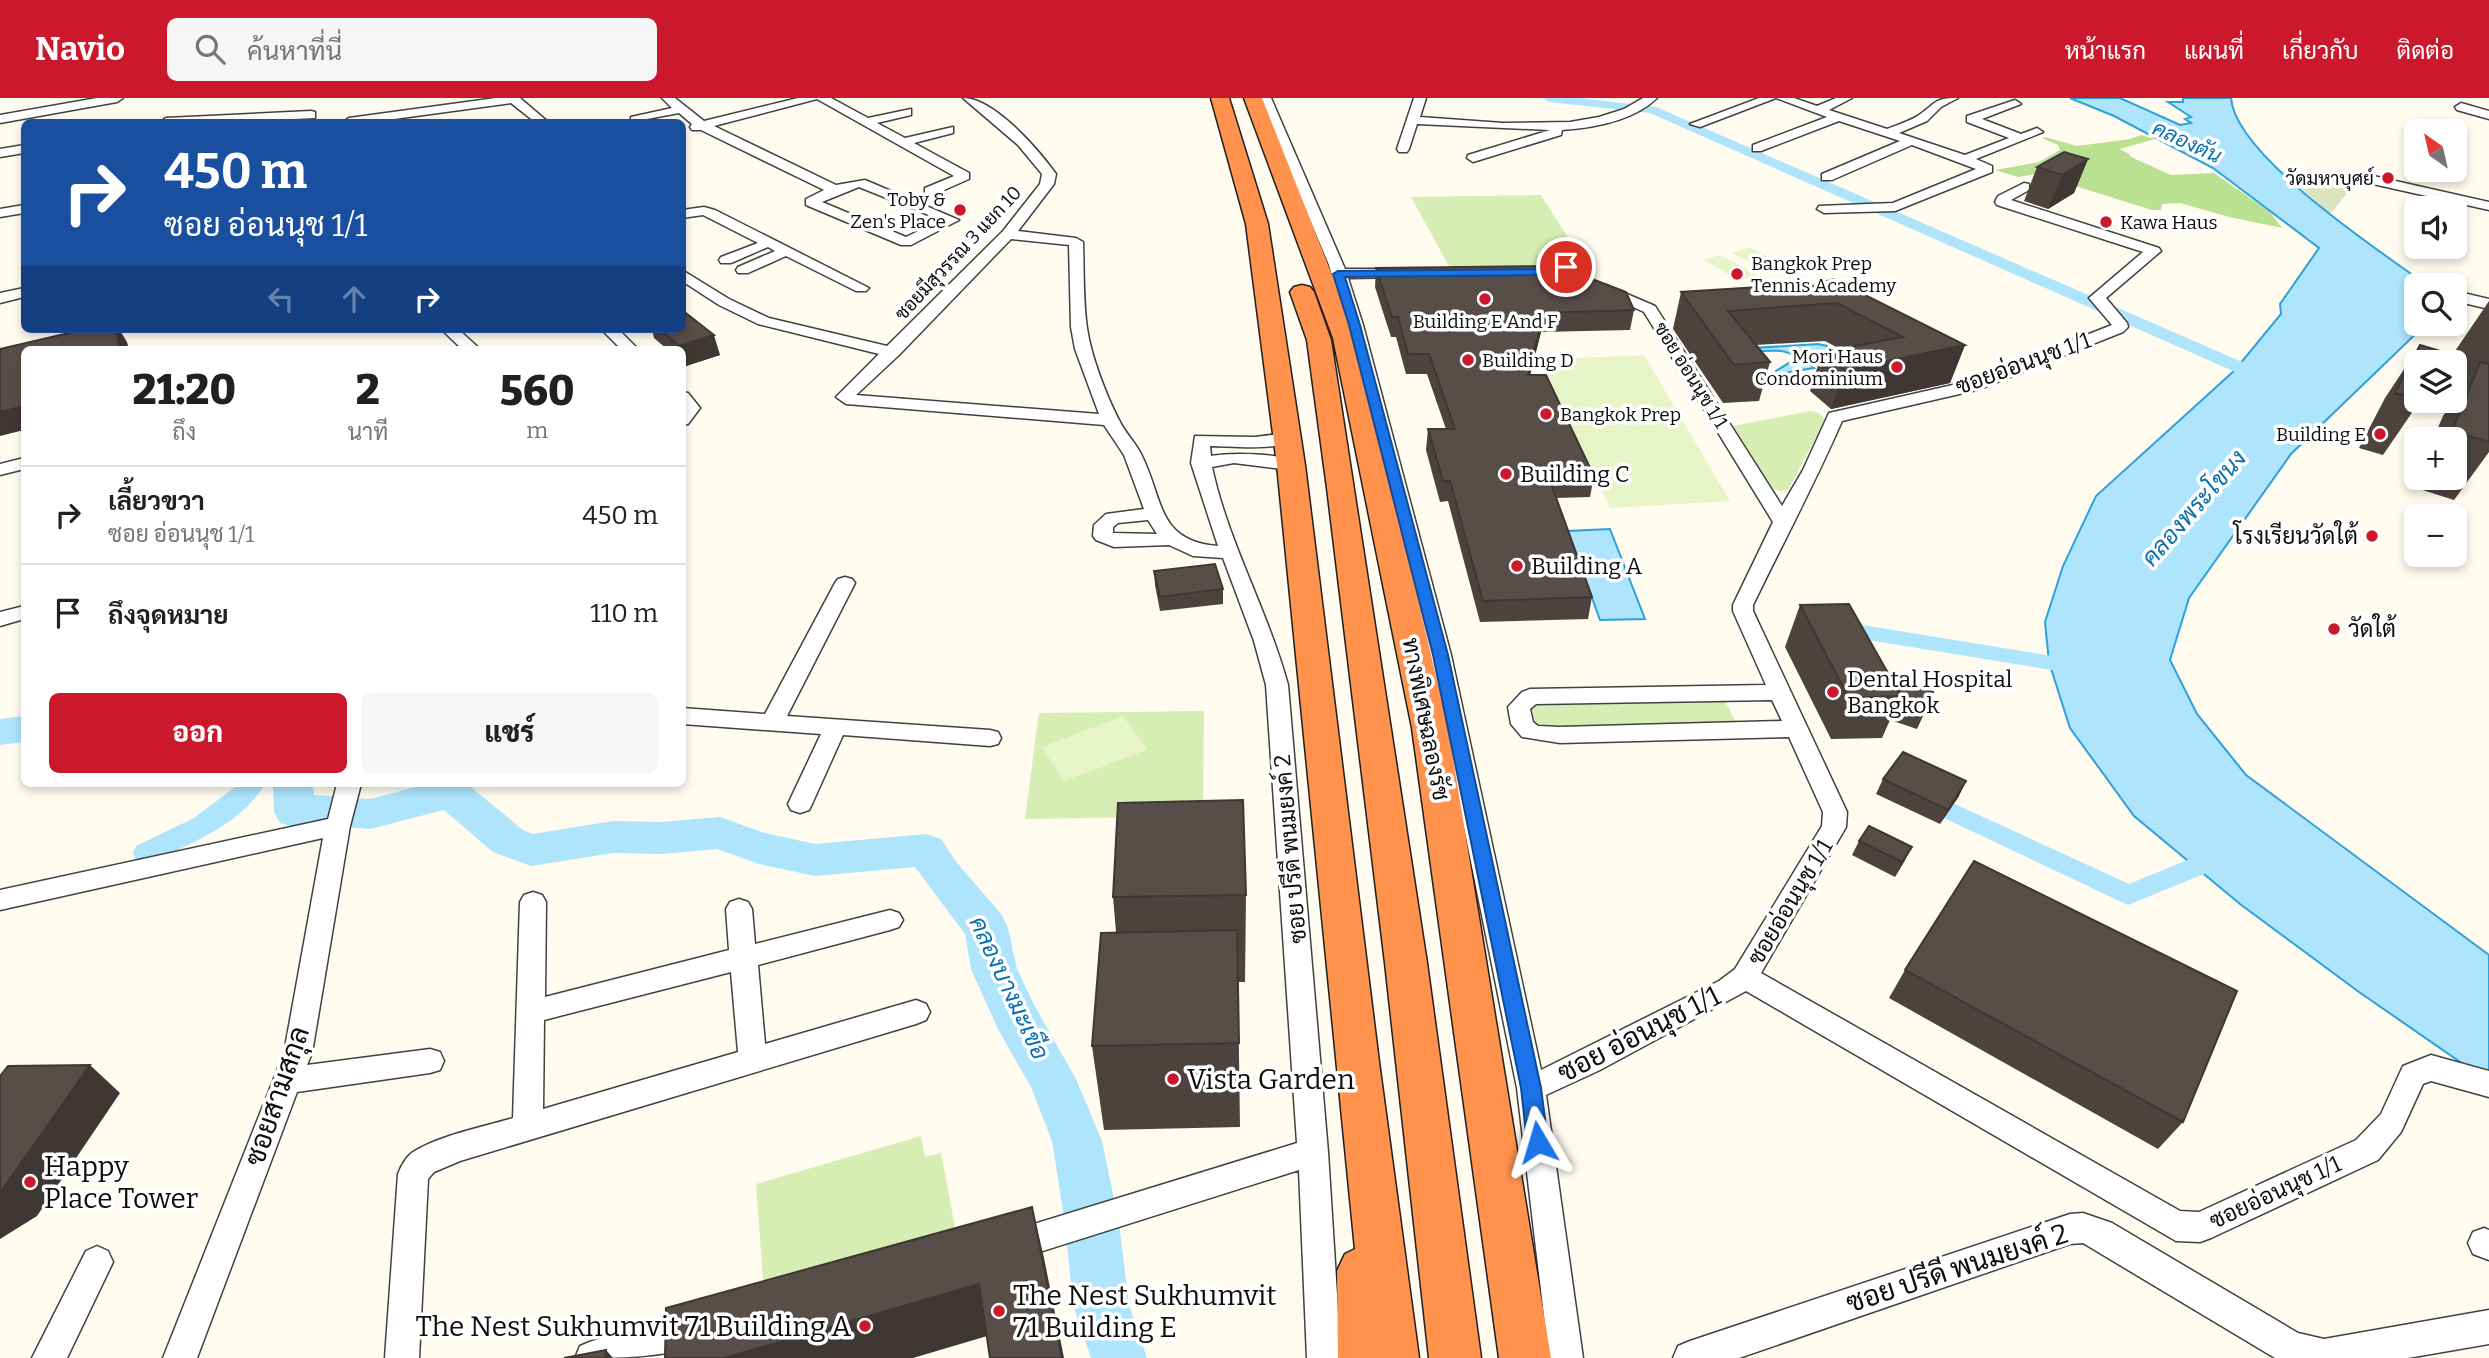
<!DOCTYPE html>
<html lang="th">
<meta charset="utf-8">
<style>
body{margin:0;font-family:Bitter,Sarabun,serif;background:#f6f6f6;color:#202124;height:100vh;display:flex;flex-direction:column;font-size:26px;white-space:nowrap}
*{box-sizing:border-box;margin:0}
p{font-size:23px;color:#757577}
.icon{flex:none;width:38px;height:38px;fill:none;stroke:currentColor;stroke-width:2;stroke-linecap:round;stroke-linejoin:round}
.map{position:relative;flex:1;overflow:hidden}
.side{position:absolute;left:21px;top:248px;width:665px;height:441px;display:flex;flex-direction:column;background:#fff;border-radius:10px;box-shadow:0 4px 10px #0003}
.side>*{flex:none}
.top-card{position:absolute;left:21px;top:21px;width:665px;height:214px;border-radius:10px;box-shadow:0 4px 10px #0003;background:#1a4fa0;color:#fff;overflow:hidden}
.needle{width:46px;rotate:326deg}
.controls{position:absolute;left:2404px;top:21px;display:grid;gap:14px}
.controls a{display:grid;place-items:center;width:63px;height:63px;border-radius:10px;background:#fff;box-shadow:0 4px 10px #0003;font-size:35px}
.pin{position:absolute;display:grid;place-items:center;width:60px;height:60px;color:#fff;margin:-30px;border:4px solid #fff;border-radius:50%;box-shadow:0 2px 7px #0007}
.me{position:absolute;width:77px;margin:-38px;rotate:353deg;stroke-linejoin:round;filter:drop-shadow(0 0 5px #0008)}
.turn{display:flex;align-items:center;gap:24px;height:147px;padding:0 28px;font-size:32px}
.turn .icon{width:91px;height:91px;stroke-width:2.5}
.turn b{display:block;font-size:49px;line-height:60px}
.lanes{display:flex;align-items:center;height:66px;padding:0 28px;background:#0003;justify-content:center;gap:35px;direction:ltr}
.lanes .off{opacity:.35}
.eta{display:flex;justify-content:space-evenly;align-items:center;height:119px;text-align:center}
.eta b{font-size:42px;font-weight:800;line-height:49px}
.button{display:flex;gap:14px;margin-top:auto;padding:14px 28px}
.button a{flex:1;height:80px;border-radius:10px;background:#cc182c;color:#fff;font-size:28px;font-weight:800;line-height:80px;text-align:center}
.button a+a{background:#f6f6f6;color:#202124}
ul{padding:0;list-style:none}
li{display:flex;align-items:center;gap:21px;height:98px;padding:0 28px;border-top:2px solid #e0e0e0}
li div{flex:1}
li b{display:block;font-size:26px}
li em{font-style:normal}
header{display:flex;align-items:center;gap:42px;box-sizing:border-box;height:98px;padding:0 35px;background:#cc182c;color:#fff}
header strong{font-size:33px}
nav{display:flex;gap:38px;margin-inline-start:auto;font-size:24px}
.search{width:490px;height:63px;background:#f6f6f6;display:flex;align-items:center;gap:18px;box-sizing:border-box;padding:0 24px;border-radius:10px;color:#757577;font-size:26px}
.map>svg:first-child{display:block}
.green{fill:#d6eeb4}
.forest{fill:#bae092}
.cemetery{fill:#dae4bd}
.pitch{fill:#e7f4c7}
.water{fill:#aee4fc;stroke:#2da1db;stroke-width:2}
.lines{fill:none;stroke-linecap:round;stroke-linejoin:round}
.canal{fill:#aee4fc;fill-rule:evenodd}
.river{fill:#aee4fc;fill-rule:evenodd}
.minor-casing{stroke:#414141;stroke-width:3}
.highway-casing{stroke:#1f1f1f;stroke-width:3}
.minor{fill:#fff;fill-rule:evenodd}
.highway{fill:#ff934d;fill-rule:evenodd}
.wall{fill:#4c433f}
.shaded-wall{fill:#3e3733}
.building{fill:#584e49;stroke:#3e3733;stroke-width:2}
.route{fill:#1a73e8;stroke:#114b97;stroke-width:2}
.poi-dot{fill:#cc182c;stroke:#fff;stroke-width:2.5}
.labels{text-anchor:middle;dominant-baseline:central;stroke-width:7;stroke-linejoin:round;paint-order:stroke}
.far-poi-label{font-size:19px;fill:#0e0e0e;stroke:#fff;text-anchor:end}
.far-street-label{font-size:19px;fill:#0e0e0e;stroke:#fff}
.far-water-label{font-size:21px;font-style:italic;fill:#0a70ad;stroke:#fff}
.street-label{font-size:23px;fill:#0e0e0e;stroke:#fff}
.poi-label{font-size:23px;fill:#0e0e0e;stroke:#fff;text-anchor:start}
.water-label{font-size:24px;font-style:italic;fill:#0a70ad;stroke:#fff}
.near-street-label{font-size:28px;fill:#0e0e0e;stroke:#fff}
.near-poi-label{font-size:28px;fill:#0e0e0e;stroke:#fff;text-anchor:start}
</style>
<header>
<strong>Navio</strong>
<div class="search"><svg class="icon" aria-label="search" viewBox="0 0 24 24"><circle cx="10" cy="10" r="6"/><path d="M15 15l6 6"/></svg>ค้นหาที่นี่</div>
<nav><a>หน้าแรก</a><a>แผนที่</a><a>เกี่ยวกับ</a><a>ติดต่อ</a></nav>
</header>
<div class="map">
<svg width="2489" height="1260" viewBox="0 0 2489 1260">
<rect width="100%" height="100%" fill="#fffbef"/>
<path class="green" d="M1541,97L1588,171L1450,170L1411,99Z
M1811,313L1819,315L1825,322L1788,392L1779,393L1771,389L1733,328Z
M1723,599L1738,628L1544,632L1534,628L1526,612L1536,605Z
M1204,613L1203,718L1025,721L1039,615Z
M921,1038L925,1059L941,1055L956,1135L764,1194L756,1086Z"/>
<path class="forest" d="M2141,37L2155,41L2120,51L2129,56L2131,59L2171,77L2214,75L2270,114L2282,130L2229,119L2180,105L2162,106L2161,112H2152L2037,76L2018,79L1995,72L2039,64L2060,52L2058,47L2042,40L2045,39L2077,48L2130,41Z"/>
<path class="cemetery" d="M2281,72L2353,88L2330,116Z"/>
<path class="pitch" d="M1749,149L1786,168L1767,173L1732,155Z
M1720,157L1757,177L1739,182L1703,162Z
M1644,257L1730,403L1610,410L1539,262Z
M1123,618L1147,652L1064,683L1042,649Z"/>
<path class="water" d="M2070,0H2120L2180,27L2191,25L2185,21L2191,19L2168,4H2183V0H2231C2235,56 2372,148 2417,180L2419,187L2417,226H2426L2291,356L2189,500L2170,562L2197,616L2246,677L2489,857V984L2359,894L2240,806L2134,718L2070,630L2049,564L2045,524L2063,468L2096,398L2235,272L2281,216L2280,206L2319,150L2213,70L2114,18Z
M1818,246L1827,248L1830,253L1810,262L1809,265L1814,270L1778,276L1776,273L1797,260C1785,248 1758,254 1741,255L1738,251Z
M1610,431L1645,521L1600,522L1568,433Z"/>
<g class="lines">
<path class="canal" d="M1543,0H1580L1656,9L2272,277L2274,281L2266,286L2260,285L1650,15L1549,4Z
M1834,527H1862L2077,562L2085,564L2088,569L2085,574L2077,576L1862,541L1827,539L1823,534L1827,529Z
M239,686H265C243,724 192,746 154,762L145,764L136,762L133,755L136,748L194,720Z
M1920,690L2129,786L2224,747L2233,750L2236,757L2233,764L2128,807L1912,705L1908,699L1912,693Z"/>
<path class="river" d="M24,618V644L0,647V621Z
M273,686H313L314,697L370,701L428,686H467L523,732L533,736L613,723L661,724L720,719L765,735L815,746L926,736L941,741L957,765L1002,817L1008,830L1017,871L1033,905L1076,981L1102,1043L1119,1125L1129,1207L1147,1260H1091L1073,1207L1065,1125L1052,1043L1031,989L998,931L971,871L965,836L915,769L815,778L759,766L717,751L661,756L613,755L531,768L493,754L444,712L370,731L319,727L294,729L280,725L274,714Z"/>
<g class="minor-casing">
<path id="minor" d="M97,0H123L117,4L0,25V17Z
M496,0H520L548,24H535L511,5L372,24H343L349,20Z
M662,0H675L704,23L798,0H831L868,20L911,11V17L877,25L905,40L953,29V35L914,45L969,75V81L935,96H925V90L954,78L817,1L714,28L836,87L865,82L959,122L911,147H901L806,107V101L824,92L701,32H692L690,29L692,26L679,15L631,24V19L672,10ZM859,89L941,122L906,139L822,104Z
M963,0C994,0 1038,51 1056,76L1054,86L1018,133L1076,140L1083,144C1084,172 1083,202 1087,230C1091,258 1106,297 1119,322C1125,335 1136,345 1142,358C1164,403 1157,443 1218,448L1191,365L1195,338L1255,339L1287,335L1296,340C1282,354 1230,348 1210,348L1211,358C1229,355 1288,354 1300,367L1291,372L1234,365L1212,369C1228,444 1268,513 1288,587L1328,1054L1341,1260H1307L1299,1072L1011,1163L1000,1159L995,1148L1000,1137L1011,1133L1297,1045L1266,587L1254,543L1223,460L1193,458L1169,447L1114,449L1096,442L1093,438L1094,427L1106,416L1144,411L1124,357L1104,327L846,306L836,299L879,256L758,226L719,207L682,183V172L729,201L769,220L887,248L1003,133L1040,86L1042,76L1018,47ZM1011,141L1069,147L1071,229L1075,251L1099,316L856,297L899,257ZM1148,422L1157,436L1113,435V429L1118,425Z
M1259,0H1271L1345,171H1405L1412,175L1405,179L1348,180L1363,227L1451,557L1541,972L1719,883L1735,871L1822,728L1823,714L1789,639L1560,645L1522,639L1511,626L1508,609L1522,594L1530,591L1766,587L1733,513V507L1773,424L1644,214L1593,190L1596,187H1606L1655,208L1782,408L1803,372L1829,315L1966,284L2112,227L2089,200L2143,154L1997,107L1995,104L1998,98L2024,85L2029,86V92L2011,102L2159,150L2161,153L2106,200L2127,225L2128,229L2123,234L1977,292L1842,323C1815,385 1783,445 1753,507V513L1847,714L1846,729L1761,875L2180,1113L2199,1114L2356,1042L2381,1016L2403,968L2431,957L2489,973V999L2431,983L2423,986L2401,1034L2378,1062L2211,1140L2200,1144L2176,1143L1746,893L1600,972L1546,997L1583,1260H1549L1517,990L1429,557L1347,227L1329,167ZM1772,602L1782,623L1560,629L1538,628L1533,624L1530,611L1536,606Z
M1414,0H1426L1420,19L1503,25L1570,24L1599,19L1624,11L1643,0H1657C1633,23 1593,30 1562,32L1561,37L1473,64L1467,60L1468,57L1550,32L1417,26L1409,51L1407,54H1399L1397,51Z
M1759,0H1776L1700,29L1690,26Z
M1776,0H1794L1817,8L1836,0H1852L1829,12L1887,31C1897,27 1910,23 1919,17C1937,5 1933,0 1958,0L1941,9L1927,23L1899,35L1965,57L2009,40L1967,24V18L2015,2L2021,6L1982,21L2021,36L2037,30L2043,34L1976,61L1992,68V74L1895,113L1824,115L1817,111L1819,108L1893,105L1976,71L1912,47L1832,82H1822V76L1900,43L1839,23L1761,53H1753V47L1827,19Z
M2461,5L2489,13V21L2457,12L2455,9Z
M311,13L315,14V20L231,24H160L166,20Z
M24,47V55L0,59V51Z
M2369,77L2489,104V112L2364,84V78Z
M24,107V115L0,119V111Z
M704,109L715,112L869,190L866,193H856L786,158L748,175H738L736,172L738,169L775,153L768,149L731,165H721L719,162L721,159L758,145L703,117L682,120V112Z
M1568,161L1575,165L1569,169V174L1562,178L1557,177L1549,165L1556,161Z
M24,190V199L0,205V195Z
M2455,193L2489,201V211L2455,203Z
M441,231H458L481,252H463Z
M601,231H618L639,252H622Z
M682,294L688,295L700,310L688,326L682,327Z
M24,360V371L0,377V366Z
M845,479L852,481L855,485L787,618L990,632L998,634L1001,640L998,646L990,648L843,637L812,706L809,712L800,715L791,712L788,706L821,636L682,626V610L765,616L835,485L838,481Z
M24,508V521L0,528V514Z
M337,686H361L350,728L312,955L307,967L430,951L440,954L444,963L440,972L430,975L297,994L197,1260H163L284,955L323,740L0,812V792L328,721Z
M533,794L542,797L546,804L545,899L729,852L726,811L730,804L739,801L748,804L752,811L755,846L890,812L899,815L903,822L899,829L890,832L758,867L765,946L916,902L926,906L930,914L926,922L916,926L460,1063L434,1074L428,1081L419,1260H385L398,1076C401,1068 406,1059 413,1054C440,1037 483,1029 513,1020L520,804L524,797ZM731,874L738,954L543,1011L544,922Z
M2083,1115L2112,1125L2298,1235L2324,1241L2489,1212V1246L2408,1260H2275L2083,1145L2070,1146L1739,1260H1673L1678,1248L1690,1243L2070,1116Z
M2484,1130L2489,1132V1162L2473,1156L2468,1145L2473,1134Z
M97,1148L108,1153L113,1164L67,1260H32L86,1153Z
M694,1216L706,1221L711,1233L706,1245C663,1260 621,1260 575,1260L580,1248L592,1243Z"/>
</g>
<g class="highway-casing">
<path id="highway" d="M1211,0H1229L1268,126L1305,367L1379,964L1419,1260H1338L1337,1173L1345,1156L1355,1151L1277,367L1246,126Z
M1244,0H1262L1357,240L1448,630L1551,1260H1499L1412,630L1333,240Z
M1302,187L1310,189L1314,194L1331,242L1427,865L1481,1260H1429L1385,865L1327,390L1307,242L1290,194L1294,189Z"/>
</g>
<use href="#minor" class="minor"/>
<use href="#highway" class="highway"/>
</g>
<path class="wall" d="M2088,61L2074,95L2048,111L2024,103L2037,69Z
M1376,170L1634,212L1630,232L1541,234L1530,277L1594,378L1590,399L1556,400L1592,499L1588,521L1480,524L1448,403L1440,404L1426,352L1428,331H1446L1427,276H1406L1396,239H1391L1375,189Z
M1799,193L1965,247L1950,285L1831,311L1810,293L1822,254L1840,251L1825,243L1756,247L1770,264L1759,303L1723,305L1673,231L1681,194Z
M2489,203V354L2454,402L2413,389L2417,380H2455V341H2433L2443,318L2453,303H2455V300L2463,288L2455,286V264H2449L2451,259Z
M652,231H682L720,257L686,268L682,265V252H668L654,240Z
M2420,247L2417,264V303H2420L2383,357L2359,350L2385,300Z
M1154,473L1223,491V506L1160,513L1155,487Z
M1800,507L1894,587L1924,616L1917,631L1890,622L1882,640L1831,641L1785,549Z
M1883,681L1959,698L1940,726L1876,696Z
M1859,743L1912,749L1895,779L1852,757Z
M1246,797L1245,884H1238L1240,1029L1104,1032L1092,948L1116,834L1113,799Z
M1905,872L2183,1024L2158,1051L1889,900Z"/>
<path class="shaded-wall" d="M2088,61L2074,95L2048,111L2062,77Z
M1544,215L1541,234L1525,297L1528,277Z
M116,231H119L127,244L129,252H120Z
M714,237L720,257L686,268L682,258V252H681L679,248Z
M1965,247L1950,285L1831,311L1844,272Z
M24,308V332L0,338V314Z
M1966,683L1959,698L1940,726L1948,712Z
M1912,749L1904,764L1895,779L1902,764Z
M90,967L120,995L37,1118L0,1141V1094Z
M1032,1109L1044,1160L1064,1260H1062Z
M979,1186L994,1236L913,1260H724Z
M606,1252L613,1260H605Z"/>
<path class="building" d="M2064,54L2088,61L2062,77L2037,69Z
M1558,168L1626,194L1634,212L1544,215L1528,277H1546L1594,378L1549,380L1592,499L1483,503L1450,383H1443L1428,331H1455L1429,256H1408L1398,219H1392L1376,170Z
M1833,181L1965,247L1844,272L1822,254L1903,239L1837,205L1728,213L1770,264L1734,267L1681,194L1793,187L1799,193Z
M682,212L714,237L679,248L660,231H682Z
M86,231H116L120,252H24V308L0,314V251Z
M2420,247L2444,254L2439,264H2417V301L2395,295Z
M2480,264L2489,266V344L2452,333Z
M1215,466L1223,491L1160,499L1154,473Z
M1849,506L1901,598L1849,600L1800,507Z
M1897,582L1933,594L1924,616L1897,607L1901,598L1894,588Z
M1903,654L1966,683L1948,712L1883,681Z
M1243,702L1246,797L1113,799L1118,705Z
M1869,728L1912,749L1902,764L1859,743Z
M1974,763L2237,893L2183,1024L1905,872Z
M1237,832L1239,945L1092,948L1101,835Z
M90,967L2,1092L0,1094V978L8,968Z
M1032,1109L1062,1260H990L979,1186L724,1260H665L666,1210Z
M606,1252L605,1260H564Z"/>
<path class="route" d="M1566,166L1571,169L1562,177L1345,179L1360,227L1448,557L1541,990L1548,1044L1545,1051L1538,1054L1530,1051L1527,1044L1521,990L1433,557L1349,227L1333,176L1338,173L1557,171L1558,167Z"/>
<g class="poi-dot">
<circle cx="2388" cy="80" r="7"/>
<circle cx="960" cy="112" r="7"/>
<circle cx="2106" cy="124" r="7"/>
<circle cx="1737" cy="176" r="7"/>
<circle cx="1485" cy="201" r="7"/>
<circle cx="1468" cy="262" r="7"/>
<circle cx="1897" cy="269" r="7"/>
<circle cx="1546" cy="316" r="7"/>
<circle cx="2380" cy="336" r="7"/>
<circle cx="1506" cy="376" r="7"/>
<circle cx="2372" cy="438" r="7"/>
<circle cx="1517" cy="468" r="7"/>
<circle cx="2334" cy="531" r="7"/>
<circle cx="1833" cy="594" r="7"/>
<circle cx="1173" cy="981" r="7"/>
<circle cx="30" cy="1084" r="7"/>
<circle cx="999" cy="1213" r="7"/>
<circle cx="865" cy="1228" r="7"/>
</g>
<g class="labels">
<g class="far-poi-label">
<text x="2374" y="80">วัดมหาบุศย์</text>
<text x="946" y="101">Toby &amp;<tspan x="946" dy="22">Zen's Place</tspan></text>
<text x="2120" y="124" text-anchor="start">Kawa Haus</text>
<text x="1751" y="165" text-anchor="start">Bangkok Prep<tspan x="1751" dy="22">Tennis Academy</tspan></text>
<text x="1485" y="223" text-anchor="middle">Building E And F</text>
<text x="1883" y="258">Mori Haus<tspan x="1883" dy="22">Condominium</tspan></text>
<text x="1482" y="262" text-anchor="start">Building D</text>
<text x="1560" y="316" text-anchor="start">Bangkok Prep</text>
<text x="2366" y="336">Building E</text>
</g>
<g class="far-street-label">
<text transform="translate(958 155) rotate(-47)">ซอยมีสุวรรณ 3 แยก 10</text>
<text transform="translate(1691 277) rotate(58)">ซอย อ่อนนุช 1/1</text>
</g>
<g class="far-water-label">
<text transform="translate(2187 44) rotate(25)">คลองตัน</text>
</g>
<g class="street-label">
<text transform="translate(2023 265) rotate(-20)">ซอยอ่อนนุช 1/1</text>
<text transform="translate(1426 621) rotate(79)">ทางพิเศษฉลองรัช</text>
<text transform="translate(1290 751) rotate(-95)">ซอย ปรีดี พนมยงค์ 2</text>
<text transform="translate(1790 804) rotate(-59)">ซอยอ่อนนุช 1/1</text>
<text transform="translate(2275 1094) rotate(-25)">ซอยอ่อนนุช 1/1</text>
</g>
<g class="poi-label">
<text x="1520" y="376">Building C</text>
<text x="2358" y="438" text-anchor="end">โรงเรียนวัดใต้</text>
<text x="1531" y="468">Building A</text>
<text x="2348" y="531">วัดใต้</text>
<text x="1847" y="581">Dental Hospital<tspan x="1847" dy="26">Bangkok</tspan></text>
</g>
<g class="water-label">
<text transform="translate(2194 410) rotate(-49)">คลองพระโขนง</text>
<text transform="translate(1009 890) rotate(65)">คลองบางมะเขือ</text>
</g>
<g class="near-street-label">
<text transform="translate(1639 936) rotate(-27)">ซอย อ่อนนุช 1/1</text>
<text transform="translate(277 998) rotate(-71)">ซอยสามสกุล</text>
<text transform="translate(1957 1170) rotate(-18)">ซอย ปรีดี พนมยงค์ 2</text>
</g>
<g class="near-poi-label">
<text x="1187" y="981">Vista Garden</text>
<text x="44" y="1068">Happy<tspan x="44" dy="32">Place Tower</tspan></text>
<text x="1013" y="1197">The Nest Sukhumvit<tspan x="1013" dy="32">71 Building E</tspan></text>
<text x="851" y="1228" text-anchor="end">The Nest Sukhumvit 71 Building A</text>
</g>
</g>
</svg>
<div class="controls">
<a><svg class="needle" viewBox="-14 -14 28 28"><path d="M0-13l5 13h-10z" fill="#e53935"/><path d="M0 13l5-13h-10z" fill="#757577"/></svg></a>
<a><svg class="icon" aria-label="sound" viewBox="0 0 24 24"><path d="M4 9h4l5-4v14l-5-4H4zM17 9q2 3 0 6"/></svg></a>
<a><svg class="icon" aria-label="search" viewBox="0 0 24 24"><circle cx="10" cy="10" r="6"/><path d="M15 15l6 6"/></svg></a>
<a><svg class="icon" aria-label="layers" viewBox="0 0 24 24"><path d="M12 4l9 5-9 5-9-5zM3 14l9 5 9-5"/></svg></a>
<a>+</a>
<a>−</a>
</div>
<div class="pin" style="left:1566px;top:169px;background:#d93025"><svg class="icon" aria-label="arrive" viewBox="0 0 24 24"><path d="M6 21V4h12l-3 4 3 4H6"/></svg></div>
<svg class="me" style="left:1538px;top:1044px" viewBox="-20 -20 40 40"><path d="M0-17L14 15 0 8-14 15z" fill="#1a73e8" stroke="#fff" stroke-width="4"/></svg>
<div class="top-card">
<div class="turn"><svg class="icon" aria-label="right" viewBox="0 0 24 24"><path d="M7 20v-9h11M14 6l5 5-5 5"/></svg><div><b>450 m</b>ซอย อ่อนนุช 1/1</div></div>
<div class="lanes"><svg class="icon off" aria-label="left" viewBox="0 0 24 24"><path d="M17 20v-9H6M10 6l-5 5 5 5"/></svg><svg class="icon off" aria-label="ahead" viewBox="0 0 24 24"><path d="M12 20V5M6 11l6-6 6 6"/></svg><svg class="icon" aria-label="right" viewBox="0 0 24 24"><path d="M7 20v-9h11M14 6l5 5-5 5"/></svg></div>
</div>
<section class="side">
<div class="eta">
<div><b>21:20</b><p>ถึง</p></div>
<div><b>2</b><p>นาที</p></div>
<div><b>560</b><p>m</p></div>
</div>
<ul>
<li><svg class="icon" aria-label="right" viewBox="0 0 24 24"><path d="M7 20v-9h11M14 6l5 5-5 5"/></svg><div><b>เลี้ยวขวา</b><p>ซอย อ่อนนุช 1/1</p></div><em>450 m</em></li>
<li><svg class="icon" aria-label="arrive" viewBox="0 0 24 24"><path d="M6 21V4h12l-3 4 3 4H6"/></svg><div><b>ถึงจุดหมาย</b></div><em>110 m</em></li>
</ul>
<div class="button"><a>ออก</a><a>แชร์</a></div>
</section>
</div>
